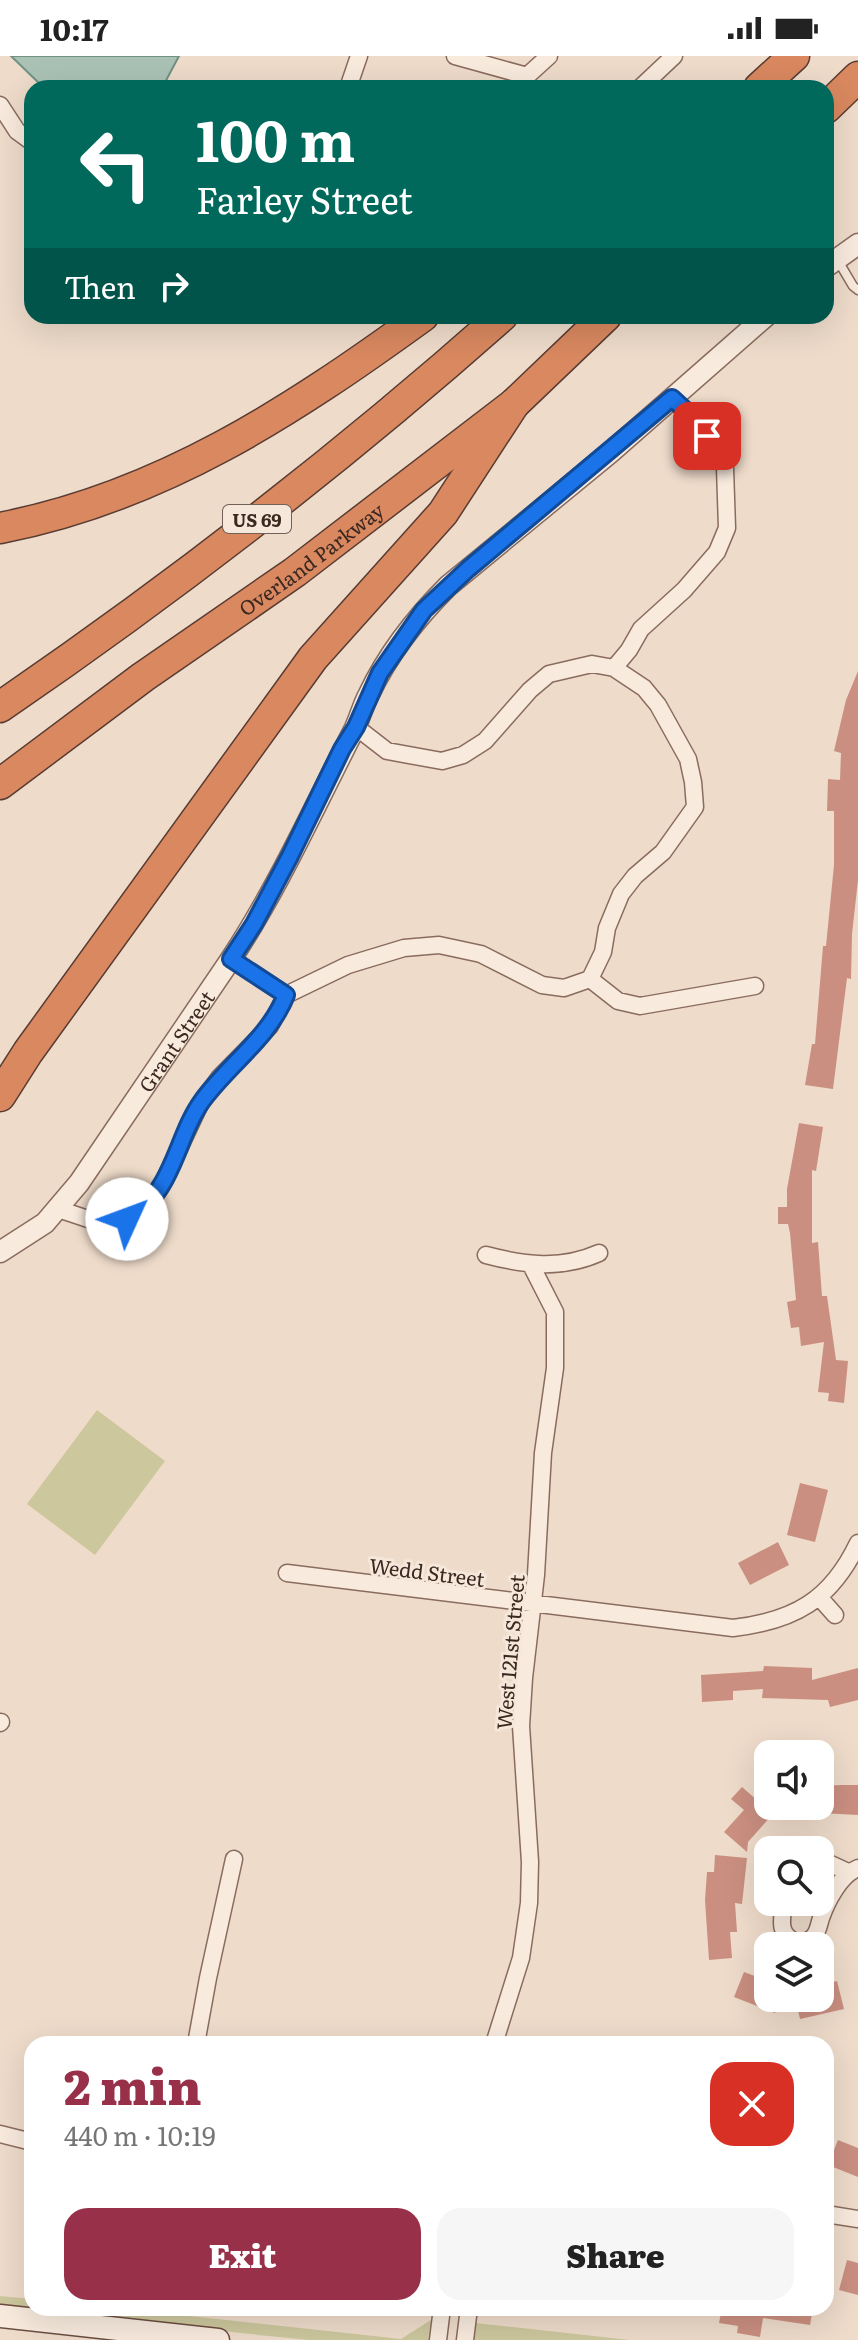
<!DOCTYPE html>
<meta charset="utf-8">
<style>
body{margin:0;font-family:Literata,serif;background:#f6f6f6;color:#222;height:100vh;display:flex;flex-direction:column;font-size:30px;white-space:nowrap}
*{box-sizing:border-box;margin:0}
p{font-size:26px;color:#767676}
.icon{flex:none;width:44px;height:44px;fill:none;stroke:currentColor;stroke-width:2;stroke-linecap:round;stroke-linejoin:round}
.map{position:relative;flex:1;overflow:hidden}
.side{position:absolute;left:24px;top:1980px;width:810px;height:280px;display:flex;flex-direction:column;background:#fff;border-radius:24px;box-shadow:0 8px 32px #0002}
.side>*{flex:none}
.top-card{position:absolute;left:24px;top:24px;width:810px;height:244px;border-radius:24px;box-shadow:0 8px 32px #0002;background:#00695c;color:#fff;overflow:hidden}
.tools{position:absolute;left:754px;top:1684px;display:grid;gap:16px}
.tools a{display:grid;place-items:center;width:80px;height:80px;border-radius:16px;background:#fff;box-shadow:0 8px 32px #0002;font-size:40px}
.pin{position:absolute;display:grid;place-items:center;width:68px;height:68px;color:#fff;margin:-34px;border-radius:16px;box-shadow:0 4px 12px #0006}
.me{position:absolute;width:88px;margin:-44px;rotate:47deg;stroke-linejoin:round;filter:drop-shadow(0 0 6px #0008)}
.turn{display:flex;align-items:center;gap:28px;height:168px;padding:0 40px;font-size:36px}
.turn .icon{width:104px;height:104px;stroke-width:2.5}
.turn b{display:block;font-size:56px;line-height:68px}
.then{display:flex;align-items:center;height:76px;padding:0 40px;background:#0003;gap:16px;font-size:30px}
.round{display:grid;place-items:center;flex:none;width:84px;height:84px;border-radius:24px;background:#f6f6f6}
.head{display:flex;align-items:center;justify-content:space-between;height:136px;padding:0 40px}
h1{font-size:48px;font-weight:800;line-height:60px;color:#973048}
.action{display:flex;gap:16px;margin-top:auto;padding:16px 40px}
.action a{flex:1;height:92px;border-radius:24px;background:#973048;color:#fff;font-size:32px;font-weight:800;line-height:92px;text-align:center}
.action a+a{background:#f6f6f6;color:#222}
.status{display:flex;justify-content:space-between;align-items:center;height:56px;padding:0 40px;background:#fff;direction:ltr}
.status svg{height:22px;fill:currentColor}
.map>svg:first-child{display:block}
.green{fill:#ccc79d}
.water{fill:#aac2b6;stroke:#719182;stroke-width:2}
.building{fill:#ca8f81}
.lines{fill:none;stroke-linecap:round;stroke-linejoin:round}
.service-casing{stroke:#8a6c5e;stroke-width:11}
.minor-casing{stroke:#8a6c5e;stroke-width:19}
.tertiary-casing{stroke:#8a6c5e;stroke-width:23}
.secondary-casing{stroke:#6c4d41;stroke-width:25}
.motorway-casing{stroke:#583b32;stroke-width:33}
.service{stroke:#f8eadd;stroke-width:8}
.minor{stroke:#f8eadd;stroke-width:16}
.tertiary{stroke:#f8eadd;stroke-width:20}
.secondary{stroke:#f8eadd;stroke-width:22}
.motorway{stroke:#d9885f;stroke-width:30}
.route-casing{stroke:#114b97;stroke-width:20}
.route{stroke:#1a73e8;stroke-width:14}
.labels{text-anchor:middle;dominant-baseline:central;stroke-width:6;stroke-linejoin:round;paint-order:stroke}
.shield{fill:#f5e7d9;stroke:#736158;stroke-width:2}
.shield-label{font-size:18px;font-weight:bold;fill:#3b2821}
.street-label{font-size:20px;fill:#3b2821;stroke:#f5e7d9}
</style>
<div class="status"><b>10:17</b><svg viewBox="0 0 49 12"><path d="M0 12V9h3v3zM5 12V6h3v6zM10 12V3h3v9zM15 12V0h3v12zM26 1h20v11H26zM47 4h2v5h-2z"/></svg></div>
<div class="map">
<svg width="858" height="2284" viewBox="0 0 858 2284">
<rect width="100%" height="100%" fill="#eedbca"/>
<path class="green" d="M97,1354L165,1405L95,1499L27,1448Z
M0,2240L32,2243V2252H115L401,2283L431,2264L428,2284H308L0,2252Z
M475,2267L630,2284H473Z"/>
<path class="water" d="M11,0H179L162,32H44Z"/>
<path class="building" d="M858,615V824L852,878L851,923L847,922L833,1033L805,1029L812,988H815L823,890H826L834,809V755H827L828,723L840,724L841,697L834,695L846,644Z
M799,1067L823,1071L816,1115L812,1114V1187L818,1186L822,1240H827L836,1304L848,1305L844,1347L828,1345L829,1337L818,1336L824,1286L801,1290L799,1271L791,1272L787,1246L796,1244L790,1177L788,1168H778V1151H787V1133Z
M800,1427L828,1434L815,1486L787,1479Z
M778,1486L789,1509L750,1529L738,1507Z
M764,1610L812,1612V1624L858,1612V1644L830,1651L828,1644L762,1642L763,1633L733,1635V1644L702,1646L701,1619L763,1615Z
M841,1729H858V1759L820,1757V1730Z
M742,1731L773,1758L748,1786L747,1796L724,1776L744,1754L731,1743Z
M715,1799L747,1802L742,1848L735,1847L737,1876H730L732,1902L709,1904L705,1844L707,1816H714Z
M744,1916L768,1925V1942H781L775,1957L734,1941Z
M837,1925L844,1953L800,1963L795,1942H820V1930Z
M838,2084L858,2092V2121L828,2109Z
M847,2204L858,2207V2239L839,2234Z
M722,2252H813L810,2269L763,2262L760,2281L737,2277L738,2270L719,2267Z"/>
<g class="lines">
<g class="service-casing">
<path id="service" d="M837,203L853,230L858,234"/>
</g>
<g class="minor-casing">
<path id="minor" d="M455,0L527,20L549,0
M348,32L359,0
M640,32L674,0
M0,49L17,75L32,86
M614,612L629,594L641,573L684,534L717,496L727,472L725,412L698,366L672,342
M356,671L387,695L442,705L463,699L485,685L530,634L549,618L592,608L614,612L644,632L658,649L688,703L693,726L695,751L663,796L635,820L621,838L607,872L603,896L590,923
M231,903L286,939
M590,923L618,945L640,950L755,930
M58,1153L103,1168L127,1163L147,1148L162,1129L200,1048L219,1022L270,970L286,939L348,909L404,892L439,889L481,898L542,929L564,932L590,923
M486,1199C524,1209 561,1214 599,1197
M287,1517L733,1572C794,1565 831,1544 858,1487
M819,1541L835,1559
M0,1667L1,1666
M820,1803L848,1816
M784,1846C782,1863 777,1878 796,1886C803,1886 809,1886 814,1880C818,1876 819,1868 821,1862C827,1845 840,1819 858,1812
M196,1988L208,1922L234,1803
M494,1988L521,1902L529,1847L530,1806L521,1670L524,1622L536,1519L543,1397L555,1312V1256L531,1209
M0,2078L32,2086
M826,2158L858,2163
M438,2284L442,2252
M465,2284L469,2252"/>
</g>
<g class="tertiary-casing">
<g id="tertiary">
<path d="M826,211L858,188"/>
<path id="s1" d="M0,1196L45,1167L79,1127L231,903C279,830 315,749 355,672C360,661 363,649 369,638C388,598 416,562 448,530L611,396L766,260"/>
</g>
</g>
<g class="secondary-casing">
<path id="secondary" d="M0,2260L218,2284"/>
</g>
<g class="motorway-casing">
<g id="motorway">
<path d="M759,32L794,0"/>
<path d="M826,52L858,21"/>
<path d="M0,472C161,441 292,355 423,260"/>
<path d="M0,651C175,531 343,401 502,260"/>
<path id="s2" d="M0,728L143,621L295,516L514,348L606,260"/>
<path d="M0,1040L28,996L313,602L443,457L514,348"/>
</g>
</g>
<use href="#service" class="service"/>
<use href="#minor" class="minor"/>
<use href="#tertiary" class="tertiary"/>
<use href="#secondary" class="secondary"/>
<use href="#motorway" class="motorway"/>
</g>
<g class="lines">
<g class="route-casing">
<path id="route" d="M127,1163C141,1153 154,1143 162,1128C178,1102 184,1070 202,1045C229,1008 269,982 286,939L231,903L254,868L290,800L342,693L356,671L380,617L424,554L468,513L672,342L698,366L707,380"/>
</g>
<use href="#route" class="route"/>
</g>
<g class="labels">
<rect class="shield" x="223" y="449" width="68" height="28" rx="6"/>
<g class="shield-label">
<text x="257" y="463">US 69</text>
</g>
<g class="street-label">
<text stroke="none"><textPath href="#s2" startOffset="384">Overland Parkway</textPath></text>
<text stroke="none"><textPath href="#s1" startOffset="278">Grant Street</textPath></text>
<text transform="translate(427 1515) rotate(7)">Wedd Street</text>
<text transform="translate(509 1596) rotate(-85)">West 121st Street</text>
</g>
</g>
</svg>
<div class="tools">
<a><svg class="icon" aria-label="sound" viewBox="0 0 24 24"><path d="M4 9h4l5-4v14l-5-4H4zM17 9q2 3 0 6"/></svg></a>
<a><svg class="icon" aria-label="search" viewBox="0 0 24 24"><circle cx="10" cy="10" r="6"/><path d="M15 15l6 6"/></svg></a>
<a><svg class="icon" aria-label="layers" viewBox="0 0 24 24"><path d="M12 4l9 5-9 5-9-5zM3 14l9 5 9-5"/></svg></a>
</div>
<div class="pin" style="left:707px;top:380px;background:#d93025"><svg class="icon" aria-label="arrive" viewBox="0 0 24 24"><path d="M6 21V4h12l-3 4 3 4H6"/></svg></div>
<svg class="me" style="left:127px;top:1163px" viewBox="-20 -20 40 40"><circle r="19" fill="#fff"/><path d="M0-13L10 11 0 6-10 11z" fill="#1a73e8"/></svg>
<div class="top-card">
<div class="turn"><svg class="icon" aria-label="left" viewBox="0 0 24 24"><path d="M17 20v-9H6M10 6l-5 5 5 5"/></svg><div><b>100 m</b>Farley Street</div></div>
<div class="then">Then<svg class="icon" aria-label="right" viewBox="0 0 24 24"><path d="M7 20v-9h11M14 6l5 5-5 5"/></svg></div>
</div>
<section class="side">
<div class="head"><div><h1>2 min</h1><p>440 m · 10:19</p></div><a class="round" style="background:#d93025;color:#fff"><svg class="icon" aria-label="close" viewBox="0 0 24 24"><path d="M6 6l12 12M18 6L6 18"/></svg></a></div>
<div class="action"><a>Exit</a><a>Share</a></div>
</section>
</div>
